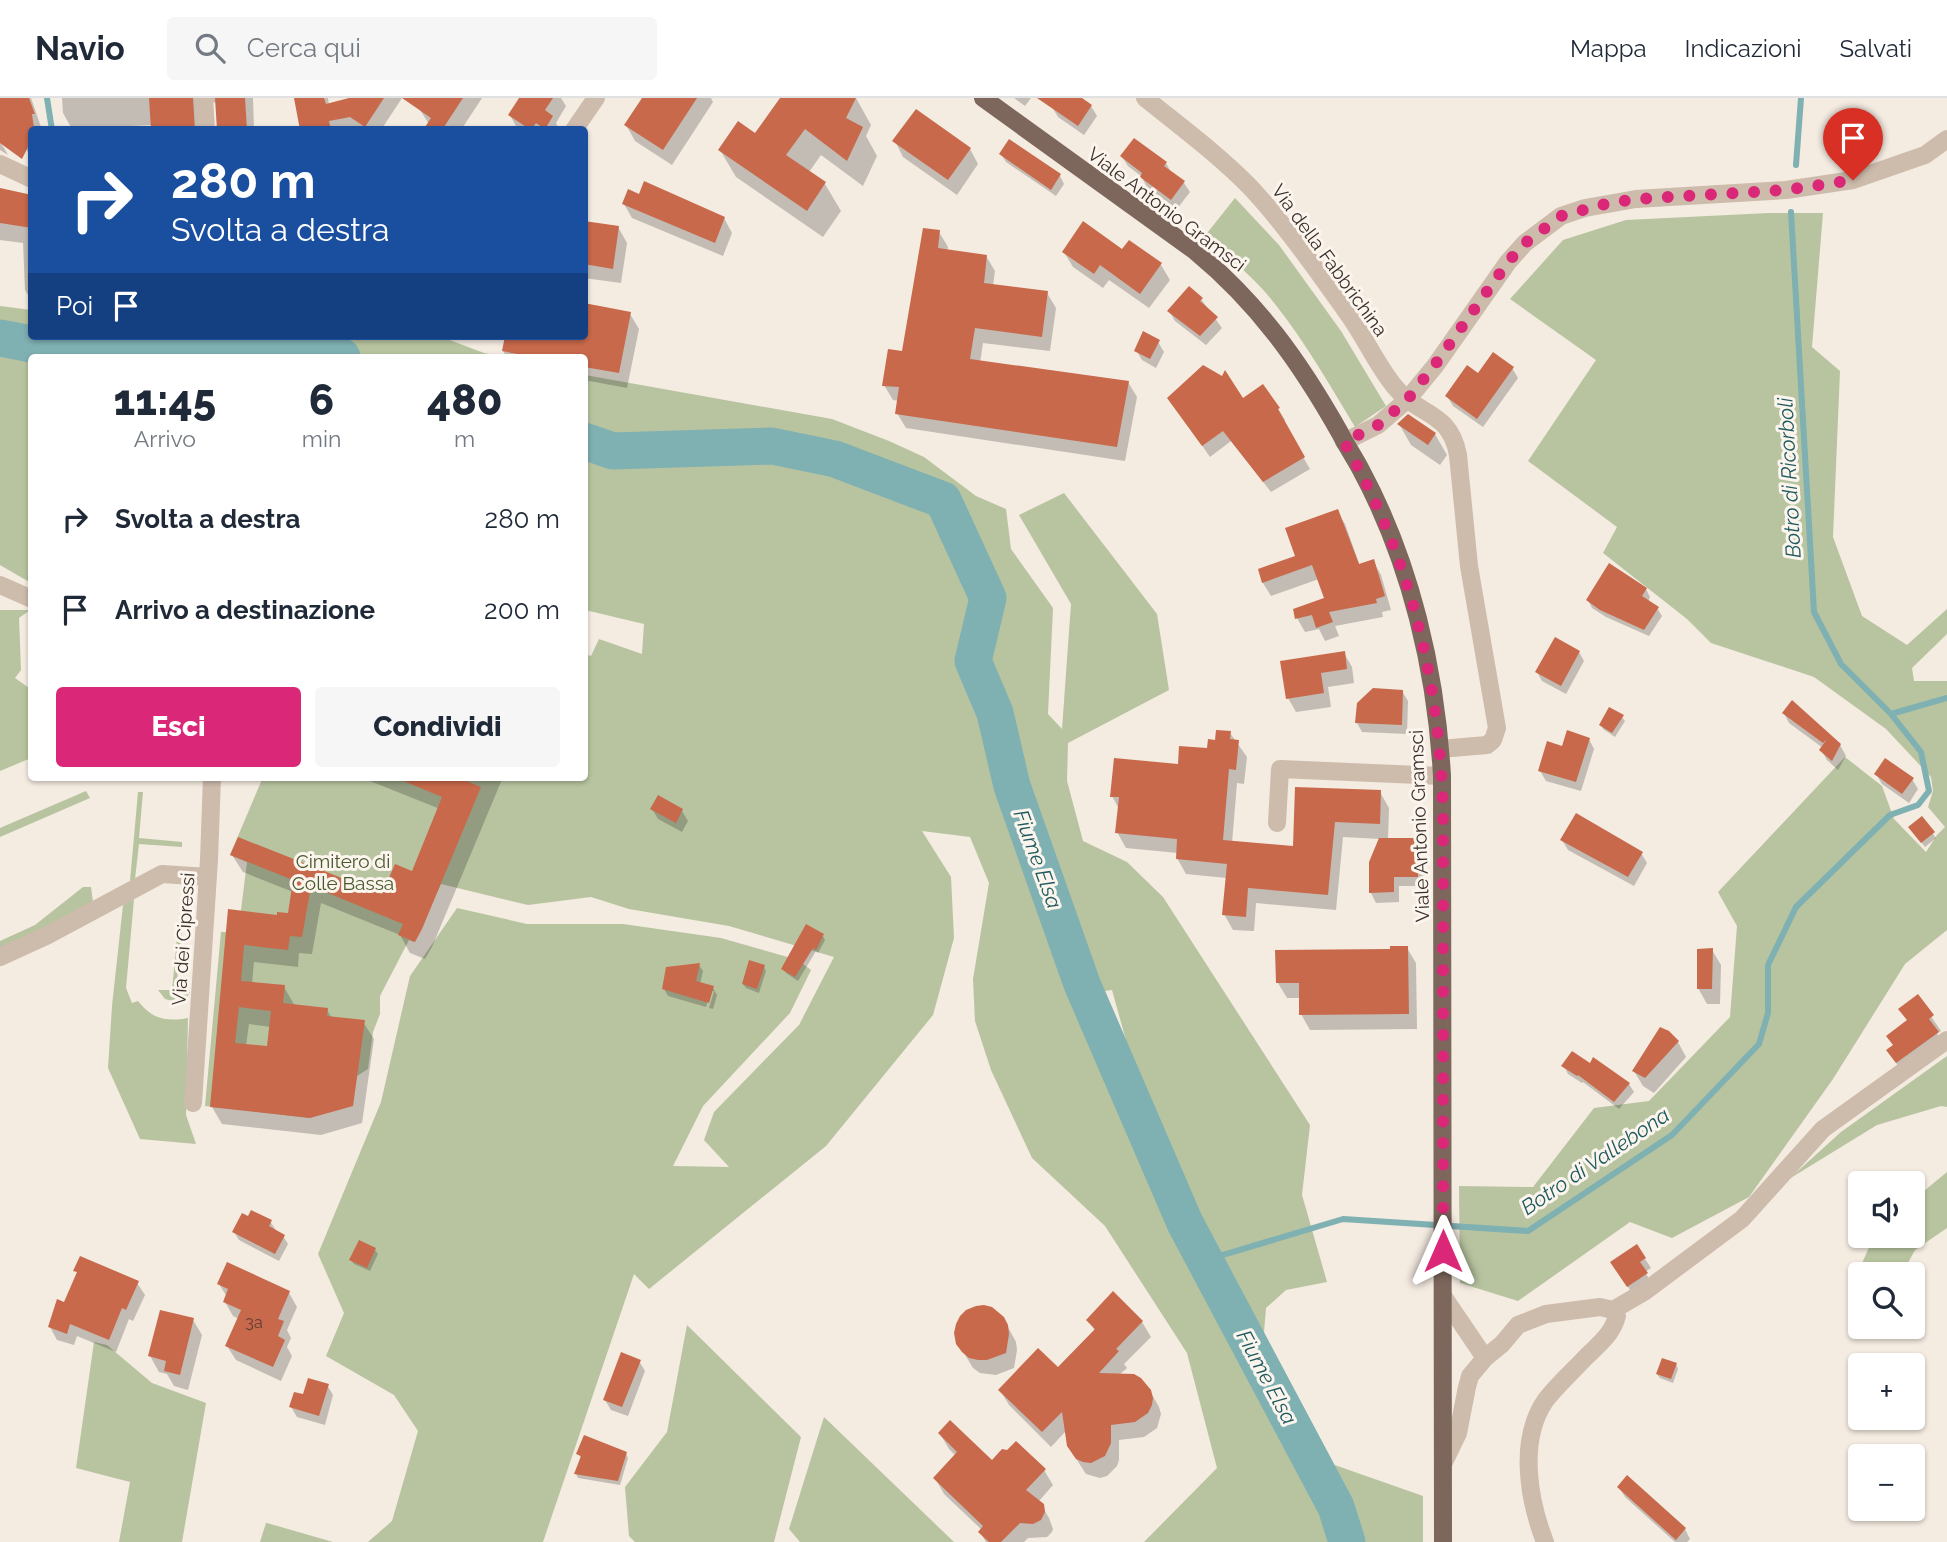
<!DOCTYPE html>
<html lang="it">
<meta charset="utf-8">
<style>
body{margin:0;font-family:Raleway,sans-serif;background:#f6f6f7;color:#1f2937;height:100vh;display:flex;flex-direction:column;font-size:26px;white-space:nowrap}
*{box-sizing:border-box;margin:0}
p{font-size:23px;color:#747a83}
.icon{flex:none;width:38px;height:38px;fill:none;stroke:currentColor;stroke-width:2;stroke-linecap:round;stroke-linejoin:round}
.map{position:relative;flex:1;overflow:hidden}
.sheet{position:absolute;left:28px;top:256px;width:560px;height:427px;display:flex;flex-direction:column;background:#fff;border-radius:7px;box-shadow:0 2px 5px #0004}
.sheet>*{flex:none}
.guide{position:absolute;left:28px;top:28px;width:560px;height:214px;border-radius:7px;box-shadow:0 2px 5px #0004;background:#1a4fa0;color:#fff;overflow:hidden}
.tools{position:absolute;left:1848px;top:1073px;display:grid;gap:14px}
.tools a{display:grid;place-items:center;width:77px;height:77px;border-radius:7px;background:#fff;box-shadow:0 2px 5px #0004;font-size:35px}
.pin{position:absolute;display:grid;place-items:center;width:60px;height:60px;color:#fff;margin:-72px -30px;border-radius:50% 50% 50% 0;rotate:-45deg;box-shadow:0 0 7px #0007}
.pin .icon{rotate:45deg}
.me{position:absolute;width:77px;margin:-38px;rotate:0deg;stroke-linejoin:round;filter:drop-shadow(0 0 5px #0008)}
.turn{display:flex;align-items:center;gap:24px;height:147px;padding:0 28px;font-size:32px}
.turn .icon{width:91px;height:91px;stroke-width:2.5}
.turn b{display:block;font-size:49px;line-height:60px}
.then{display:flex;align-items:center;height:66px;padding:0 28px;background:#0003;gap:14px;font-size:26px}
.eta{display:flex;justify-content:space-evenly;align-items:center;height:119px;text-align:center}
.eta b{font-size:42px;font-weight:800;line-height:49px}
.button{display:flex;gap:14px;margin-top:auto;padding:14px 28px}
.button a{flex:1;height:80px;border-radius:7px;background:#db2777;color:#fff;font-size:28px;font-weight:800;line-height:80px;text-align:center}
.button a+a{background:#f6f6f7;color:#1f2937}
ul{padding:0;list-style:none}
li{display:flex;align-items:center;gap:21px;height:91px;padding:0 28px}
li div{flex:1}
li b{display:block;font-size:26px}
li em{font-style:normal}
header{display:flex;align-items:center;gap:42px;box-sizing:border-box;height:98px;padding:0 35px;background:#fff;border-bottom:2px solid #e0e1e3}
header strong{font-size:33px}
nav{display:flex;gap:38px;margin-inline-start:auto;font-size:24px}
.search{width:490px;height:63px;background:#f6f6f7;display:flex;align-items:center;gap:18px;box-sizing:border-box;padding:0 24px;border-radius:7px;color:#747a83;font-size:26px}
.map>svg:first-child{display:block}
.green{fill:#b8c4a0;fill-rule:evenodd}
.shadow{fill:#0003;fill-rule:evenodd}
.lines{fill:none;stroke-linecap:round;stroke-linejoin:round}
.stream{stroke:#7fb0b2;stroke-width:6}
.river{stroke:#7fb0b2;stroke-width:37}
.building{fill:#c8694b;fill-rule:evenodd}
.minor{stroke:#cdbbac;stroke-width:18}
.major{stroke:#7d675c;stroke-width:18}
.route{stroke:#db2777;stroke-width:12;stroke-dasharray:0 21.6}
.labels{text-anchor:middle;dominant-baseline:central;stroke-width:6;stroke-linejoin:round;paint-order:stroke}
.number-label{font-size:16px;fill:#5e3e33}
.street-label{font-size:19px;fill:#3b302b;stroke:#fbf5ee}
.park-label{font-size:19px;fill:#4a5a2e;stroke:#fbf5ee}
.water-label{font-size:21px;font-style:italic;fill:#1f5a5e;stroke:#fbf5ee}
</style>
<header>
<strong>Navio</strong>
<div class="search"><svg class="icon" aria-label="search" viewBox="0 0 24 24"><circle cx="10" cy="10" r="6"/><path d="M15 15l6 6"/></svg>Cerca qui</div>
<nav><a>Mappa</a><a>Indicazioni</a><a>Salvati</a></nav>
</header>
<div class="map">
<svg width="1947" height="1444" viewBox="0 0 1947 1444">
<rect width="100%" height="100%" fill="#f4ebe1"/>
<path class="green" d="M1235,100L1279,147L1341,233L1386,308L1355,329C1330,287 1305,244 1275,206C1256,181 1228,158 1204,139Z
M1769,115H1823L1812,249L1840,273L1833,439L1862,518L1907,547L1947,511V536L1912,570L1914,583H1947V832L1905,866L1833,981L1749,1099L1672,1140L1630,1124L1518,1203L1460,1185L1459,1088L1533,1089L1594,1010L1649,1003L1730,919L1737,828L1718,794L1845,659L1882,688L1894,721L1926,754L1937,737L1945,729L1928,709L1933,693L1931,679L1886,631L1814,579L1711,545L1687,521L1603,455L1617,429L1528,363L1596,262L1510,201L1563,142L1626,122Z
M0,208L31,212L32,238H439L484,255L503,259H32L31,485L0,467Z
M585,277L832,321L889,343L924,359L976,398L1006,411L1011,451L1053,510L1048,616L1062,631L1071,506L1019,417L1064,395L1157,516L1169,592L1068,645L1067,683L1083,743L1127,764L1163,799L1310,1027L1302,1097L1327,1184L1286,1192L1266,1210L1264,1234L1269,1254L1329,1365L1423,1398V1444H1144L1217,1370L1187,1255L1105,1128L1032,1060L991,972L975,923L973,881L989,785L970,739L922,733L951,779L954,840L933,917L826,1048L649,1191L634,1176L543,1444H368L392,1423L418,1333L394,1297L326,1258L344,1215L318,1156L381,1004L410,878L457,810L527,826H623L721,840L798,862L811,872L790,915L703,1008L673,1068L729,1069L704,1042L714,1014L799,927L834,859L729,828L629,811L591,799L528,807L441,786L414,844L409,842L380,898V916L373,934L368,971L357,978L310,1020L205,1008L221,834H226L241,812L247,764L230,757L263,679H584L585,556L591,558L599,541L642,556L644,526L585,512ZM1112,892L1154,1043L1142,1047L1082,896Z
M0,512H30L19,520L21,572L15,580L32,592L31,660L0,673Z
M86,693L90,700L0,739V730Z
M138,694H143L139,740L182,744V749L139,746L135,781L130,783Z
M83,789H91L93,804L0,854V843L35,827Z
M181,799L185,800L176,893L190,894L187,899L176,904L165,901L158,892H172Z
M134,801L126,890L132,905L138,903C152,921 166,924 188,920L186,1017L196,1046L140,1041L108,970L112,908L123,807Z
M1947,958V1009L1941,1008L1877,1027L1789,1081L1841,1034Z
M1947,1074V1130L1915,1152L1902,1176H1860V1189L1859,1172L1874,1138H1913V1102Z
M687,1227L801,1339L774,1444H635L629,1438L625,1389L667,1334Z
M94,1244L107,1247L152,1285L206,1305L182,1444H119L130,1384L76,1370Z
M824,1319L954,1444H800L789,1431Z
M266,1425H267L333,1444H260Z"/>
<path class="shadow" d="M5,0H31L41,29H39V32H32V64Z
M62,0H253L254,32H219L217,5L213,4L202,32H152V27L72,31L63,15Z
M296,0H328L329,7L351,0H402L381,32H302Z
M424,0H482L461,32H425L429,26L418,9Z
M521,0H561L566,8L556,25L559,32H518L510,17Z
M644,0H711L713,4L672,67L635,43L626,27Z
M782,0H856L871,27L866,38L877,58L863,88L821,57L809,74L825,86L841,113L823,139L736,79L720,52L756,37Z
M1014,0H1031L1025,8Z
M1058,0H1079L1091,8L1097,18L1084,37L1058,19L1052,9Z
M895,43L970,51L978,66L957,97L903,59Z
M0,44L4,50L8,57L0,52Z
M1001,56L1060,78L1064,86L1056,98L1006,64Z
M1122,59L1166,65L1172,76L1184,85L1190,94L1177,111L1147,89L1141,78L1128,68Z
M0,92L32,99V204L25,192L23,145L0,142Z
M624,106L724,120L732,135L723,158L632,120Z
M584,124L618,129L627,145L621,185L584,180Z
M939,134L948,149L947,153L986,158L995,173L993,188L1047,195L1056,210L1050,253L983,245L980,265L1128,284L1137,299L1125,363L906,330L897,315L899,303L893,302L884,287L904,255Z
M1123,153L1161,167L1170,182L1149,210L1109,182L1103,190L1073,169L1064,154Z
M1201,201L1222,230L1206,247L1175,223L1169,213Z
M630,216L639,231L627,290L584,282V259H507L503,253L506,238H584Z
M1158,244L1164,254L1156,270L1142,262L1136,252Z
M1512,270L1518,280L1483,329L1453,308L1447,298L1479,277Z
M1169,300L1242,303L1278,311L1285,322L1283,324L1310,371L1271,394L1231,343L1210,359Z
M1399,326L1435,336L1447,357L1440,367L1411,347Z
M1337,413L1345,426L1360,468L1373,463L1381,477L1391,512L1382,514L1383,519L1335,528L1339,538L1325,543L1319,531L1305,534L1297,520L1327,502L1319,481L1271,498L1263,485L1260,472L1297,459Z
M1646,491L1650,499L1648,504L1657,510L1662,518L1649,538L1606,519L1592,510L1588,502Z
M1579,554L1584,563L1566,596L1542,583L1537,574Z
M1344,555L1352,569L1354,585L1328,589L1331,609L1296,614L1288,600Z
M1402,593L1408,603L1407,636L1362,634L1357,625Z
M1784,615L1840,647L1846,658L1838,672L1827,662L1821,652L1823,650L1789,625Z
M1622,619L1625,623L1615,639L1603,631L1601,627Z
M1230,635L1247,659L1244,686L1237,685L1232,745L1294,750L1380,694L1389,710L1388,741L1418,742L1424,752L1423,788H1399V804L1376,805L1371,795L1381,741L1343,739L1336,812L1256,805L1254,833L1233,832L1224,816L1227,780L1186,776L1177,760L1178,755L1126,750L1117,734L1119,711L1112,698L1179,668L1208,652Z
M1589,641L1594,651L1581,693L1546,683L1540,673L1563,650Z
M1876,676L1912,681L1918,691L1909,705L1882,686Z
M360,679H452L466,685L469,679H503L432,849L425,861L410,855L400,837L321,805L312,856L299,855L298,869L254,864L252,886L284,889L295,908L327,912L332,920L363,924L374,941L362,1025L321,1037L222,1026L212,1009L230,813L279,819L290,817L293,794L243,774L232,757L383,798L413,775L440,711ZM249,926L271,929L268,950L246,948Z
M652,711L682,713L688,723L682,734L658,721Z
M1922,721L1936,740L1925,749L1913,734Z
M1562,742L1641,755L1647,765L1634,788L1568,752Z
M823,838L825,842L818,855L816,853L798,883L786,875L783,871Z
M1407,850L1416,865L1417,931L1310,932L1301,916V900H1287L1278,885Z
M1712,852L1721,867L1720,906H1707L1698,890Z
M699,867L703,873L700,886L713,890L717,897L713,911L709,910L714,893H711L706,909L668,898L664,891Z
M764,869L766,873L759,895L746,890L743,886Z
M1918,899L1941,933L1937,935L1945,949L1905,978L1888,953L1894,948L1908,924L1901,912Z
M1678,944L1686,959L1654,995L1643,988L1634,973Z
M1564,968L1629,986L1634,994L1619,1011L1583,984L1582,985L1568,976Z
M248,1120L270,1123L275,1131L274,1133L283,1138L288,1146L279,1163L239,1142L234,1134Z
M375,1152L378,1156L370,1173L354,1166L351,1162Z
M1645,1161L1651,1170L1645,1174L1652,1186L1634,1198L1618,1174Z
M75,1172L137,1185L145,1197L133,1223L129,1221L116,1254L77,1238L74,1247L57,1242L50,1229L65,1206L78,1176Z
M219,1186L289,1195L297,1209L287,1232L291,1240L287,1249L292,1258L281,1283L236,1262L227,1248L239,1221L233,1218L225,1204L227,1199Z
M1003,1220L1016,1244L1017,1252L1014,1270L996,1277L980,1275L973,1270L958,1245Z
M193,1222L202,1237L188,1292L174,1288L167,1276L159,1274L150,1258Z
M1088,1222L1142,1224L1151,1239L1124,1266L1127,1270L1119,1277L1150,1293L1159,1309L1161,1316L1157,1330L1144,1339L1119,1342V1362L1117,1368L1107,1378L1100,1380L1086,1376L1068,1348L1066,1333L1051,1349L1009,1307L1000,1292L1058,1272L1095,1233Z
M639,1263L645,1273L628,1318L611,1312L605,1302Z
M1676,1266L1678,1271L1673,1285L1660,1280L1657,1276Z
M327,1287L333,1297L325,1327L297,1319L291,1309Z
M940,1336L992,1365L1044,1372L1053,1387L1039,1403L1049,1420L1053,1431L1052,1434L1047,1439L1028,1440L1024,1444H986L980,1434L982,1432L944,1396L935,1380L956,1358L949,1351Z
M578,1356H626L628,1360L620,1387L578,1380L576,1376L581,1360Z
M1619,1389L1685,1431L1690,1441L1687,1444H1675L1625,1399Z"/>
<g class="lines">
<path class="stream" d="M47,0L52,32
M1796,67L1801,0
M1791,114L1814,514L1841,566L1891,616
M1206,1162L1343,1121L1528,1133L1672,1037L1759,946L1768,915V867L1796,809L1890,717L1918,707L1929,693L1921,654L1891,616L1947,600"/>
<path class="river" d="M0,240L62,252L148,241L200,258L260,246L329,254L342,259
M584,343L613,353L772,348L835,361L943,402L988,500L973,563L995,615L1012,688L1082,886L1185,1125L1336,1409L1347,1444"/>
</g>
<path class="building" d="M0,0H29L35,16H32L34,30L32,32L31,43L22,61L0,45Z
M149,0H193L195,32H151Z
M215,0H245L247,32H217Z
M294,0H324L326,6L349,0H384L365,29L350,19L329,23L331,32H300Z
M402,0H463L442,32H423L431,20Z
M519,0H553L545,12L553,18L545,31L536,25L531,32L508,17Z
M642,0H697L663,52L624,27Z
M780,0H856L846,20L863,29L847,63L805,31L786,57L826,84L807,113L718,52L738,23L755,35Z
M1037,0H1082L1092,7L1078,28Z
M916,11L971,50L948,82L892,43Z
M1134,40L1167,64L1164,68L1185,83L1171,102L1140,79L1142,75L1120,58Z
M1009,41L1061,76L1051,92L999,56Z
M644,83L725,119L715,145L622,106L628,91L639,96Z
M0,90L32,97V130L0,125Z
M584,123L619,128L613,171L584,166Z
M1083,123L1122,151L1129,142L1162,165L1140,196L1100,167L1094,176L1062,154Z
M923,130L940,132L938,150L987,157L984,185L1048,193L1042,239L975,230L970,261L1129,283L1117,349L895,316L899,289L882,288L888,251L902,253Z
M1189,188L1203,200L1200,203L1218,219L1200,238L1167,213Z
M584,205L631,214L619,275L584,269V259H533L502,253L505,238H584Z
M1143,233L1160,242L1150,261L1134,253Z
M1493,254L1514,269L1477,321L1445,298L1467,267L1478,275Z
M1203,267L1222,278L1225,272L1243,300L1263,286L1280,310L1278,311L1305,359L1263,384L1223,333L1202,348L1167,300Z
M1408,316L1436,335L1428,347L1397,326Z
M1338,411L1359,466L1374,461L1385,498L1376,501L1377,505L1329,514L1333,524L1316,530L1312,517L1295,521L1293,511L1324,500L1312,467L1262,485L1258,471L1295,458L1285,430Z
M1609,465L1647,490L1642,498L1659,509L1644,532L1600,512L1586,502Z
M1555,539L1580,553L1561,588L1535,574Z
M1345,553L1347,571L1321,575L1324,595L1286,601L1280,563Z
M1373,590L1403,592L1402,627L1355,625L1357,605Z
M1792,602L1841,646L1832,663L1819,652L1827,641L1823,645L1782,615Z
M1609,609L1624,617L1612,635L1599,627Z
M1216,632L1231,633L1230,641L1239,642L1236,672L1229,671L1223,742L1293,748L1295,689L1381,692L1380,726L1335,724L1328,797L1248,790L1246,819L1222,817L1227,766L1176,761L1177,741L1115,735L1119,699H1110L1114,660L1178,666L1179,648L1207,650L1208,641L1215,642Z
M1567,632L1590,640L1576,684L1538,673L1547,643L1562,648Z
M1885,660L1914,680L1902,696L1874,676Z
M394,679H457L481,689L422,831L415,844L398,837L403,826L311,788L302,839L290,838L288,852L244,847L241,883L285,887L283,905L328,910L327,918L365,922L353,1008L310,1020L210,1009L228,811L277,817V814L288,815L293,782L230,757L238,739L382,796L395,766L412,773L442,699ZM239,909L271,913L267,948L235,945Z
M658,697L683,711L676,725L650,711Z
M1576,715L1643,754L1628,779L1560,742Z
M1922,718L1935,734L1921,745L1908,729Z
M1379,740H1419L1418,779H1394V794L1369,795V764Z
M806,826L824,836L816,852L813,850L795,879L781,871Z
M1390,848H1408L1409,916L1299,917V885H1276L1275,852L1390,851Z
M1713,850L1712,891H1697V851Z
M749,862L765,867L757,891L742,886Z
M700,865L696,883L714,888L709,905L662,891L666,869Z
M1918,896L1934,917L1929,921L1939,934L1896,965L1886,952L1893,947L1886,938L1907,922L1898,911Z
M1660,929L1669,933L1679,943L1645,980L1632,973Z
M1572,953L1590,965L1593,959L1630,985L1614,1004L1578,977L1577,978L1561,968Z
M251,1112L272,1122L269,1128L285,1137L275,1156L232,1134L242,1115L248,1118Z
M359,1142L376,1150L367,1170L349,1162Z
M1637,1146L1646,1160L1640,1164L1648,1175L1627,1189L1610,1164Z
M80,1158L139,1183L126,1212L122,1210L109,1242L70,1226L67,1236L48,1229L57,1201L64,1204L77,1174L73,1173Z
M227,1164L290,1193L278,1221L284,1223L278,1238L285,1242L273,1269L225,1248L241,1212L223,1204L228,1191L217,1186Z
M1113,1193L1143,1223L1116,1251L1119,1253L1099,1275L1134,1276L1141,1280L1151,1292L1153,1300L1152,1307L1148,1315L1135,1324L1111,1327V1345L1105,1358L1091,1365L1083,1364L1076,1361L1067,1348L1062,1314L1042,1334L998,1292L1038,1250L1058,1269L1095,1231L1086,1222Z
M984,1207L992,1209L1004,1219L1008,1227L1009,1236L1006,1255L987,1262H978L969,1260L962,1254L956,1246L954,1235L956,1226L960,1218L966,1212L976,1208Z
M160,1212L194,1220L180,1277L164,1273L166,1263L148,1258Z
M621,1254L641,1262L622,1309L603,1302Z
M1662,1260L1677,1265L1671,1281L1656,1276Z
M308,1280L329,1286L319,1318L289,1309L294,1294L303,1296Z
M950,1322L992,1362L1002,1351L1007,1352L1016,1343L1046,1371L1026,1392L1044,1406L1045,1414L1041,1422L1033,1426L1020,1425L1001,1444H989L978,1434L983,1428L933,1380L957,1354L938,1335Z
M584,1337L627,1354L618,1383L574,1376L581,1358L576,1356Z
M1627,1377L1686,1430L1676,1442L1617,1389Z"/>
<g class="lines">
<path class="minor" d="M204,0L206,32
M1145,0C1181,29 1219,57 1251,90C1286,128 1316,171 1346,213C1364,237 1376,266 1395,289C1417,318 1450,312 1458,357L1469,468L1497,630L1493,642L1487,647L1440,651
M574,32L596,0
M0,66L32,81
M1344,344L1378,327L1407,302L1435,268L1508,164L1525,145L1561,118L1585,110L1636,101L1786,92L1853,82L1925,57L1947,41
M0,487L32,501
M1277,725L1280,671L1442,678
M0,859L46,838L162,776L208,779
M193,1005L209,762L212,679
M1443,1198L1485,1260
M1613,1212L1644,1194L1742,1121L1823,1031L1947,942
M1444,1364L1458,1335L1467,1289L1470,1278L1485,1260L1502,1246L1518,1227L1546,1216L1600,1209L1613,1212
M1545,1444C1529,1403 1518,1343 1545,1303C1556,1288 1572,1274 1585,1260C1598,1247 1612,1237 1617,1218L1613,1212"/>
<path class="major" d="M983,0L1195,153C1258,205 1300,264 1340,335C1346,347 1354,359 1361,372C1411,465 1436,573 1442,678L1443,1444"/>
</g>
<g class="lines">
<path class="route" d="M1443,1153V718C1440,584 1411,460 1344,344L1378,327L1407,302L1434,268L1508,164L1525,145L1561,118L1609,105L1636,101L1786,92L1853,82"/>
</g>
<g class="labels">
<g class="number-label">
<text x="254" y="1224">3a</text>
</g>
<g class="street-label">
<text transform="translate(1167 111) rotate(37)">Viale Antonio Gramsci</text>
<text transform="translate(1330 162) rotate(54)">Via della Fabbrichina</text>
<text transform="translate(1419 728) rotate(-92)">Viale Antonio Gramsci</text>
<text transform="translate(183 841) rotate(-86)">Via dei Cipressi</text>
</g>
<g class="park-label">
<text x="343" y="763">Cimitero di<tspan x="343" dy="22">Colle Bassa</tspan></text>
</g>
<g class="water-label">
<text transform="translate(1789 380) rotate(-93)">Botro di Ricorboli</text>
<text transform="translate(1038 761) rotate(70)">Fiume Elsa</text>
<text transform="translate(1595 1063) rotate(-34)">Botro di Vallebona</text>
<text transform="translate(1267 1279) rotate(62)">Fiume Elsa</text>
</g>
</g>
</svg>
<div class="tools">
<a><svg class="icon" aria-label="sound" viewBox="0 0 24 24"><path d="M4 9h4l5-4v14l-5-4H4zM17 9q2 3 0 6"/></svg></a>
<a><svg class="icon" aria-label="search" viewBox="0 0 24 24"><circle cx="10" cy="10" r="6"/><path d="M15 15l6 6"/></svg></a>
<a>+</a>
<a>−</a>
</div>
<div class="pin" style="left:1853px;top:82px;background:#d93025"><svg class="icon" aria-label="arrive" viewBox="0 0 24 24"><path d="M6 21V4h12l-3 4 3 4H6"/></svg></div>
<svg class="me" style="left:1443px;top:1153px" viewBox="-20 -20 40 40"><path d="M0-17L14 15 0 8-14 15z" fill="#db2777" stroke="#fff" stroke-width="4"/></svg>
<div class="guide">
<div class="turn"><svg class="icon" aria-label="right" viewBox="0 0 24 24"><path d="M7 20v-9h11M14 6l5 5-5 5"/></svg><div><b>280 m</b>Svolta a destra</div></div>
<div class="then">Poi<svg class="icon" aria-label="arrive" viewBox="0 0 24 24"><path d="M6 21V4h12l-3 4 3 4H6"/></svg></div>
</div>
<section class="sheet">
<div class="eta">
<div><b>11:45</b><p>Arrivo</p></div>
<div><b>6</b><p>min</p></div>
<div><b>480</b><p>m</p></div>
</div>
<ul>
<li><svg class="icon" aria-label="right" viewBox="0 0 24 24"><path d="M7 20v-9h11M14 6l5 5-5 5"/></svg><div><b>Svolta a destra</b></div><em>280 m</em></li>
<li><svg class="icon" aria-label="arrive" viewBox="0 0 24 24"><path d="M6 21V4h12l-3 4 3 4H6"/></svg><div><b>Arrivo a destinazione</b></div><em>200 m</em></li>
</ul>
<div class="button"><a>Esci</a><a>Condividi</a></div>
</section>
</div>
